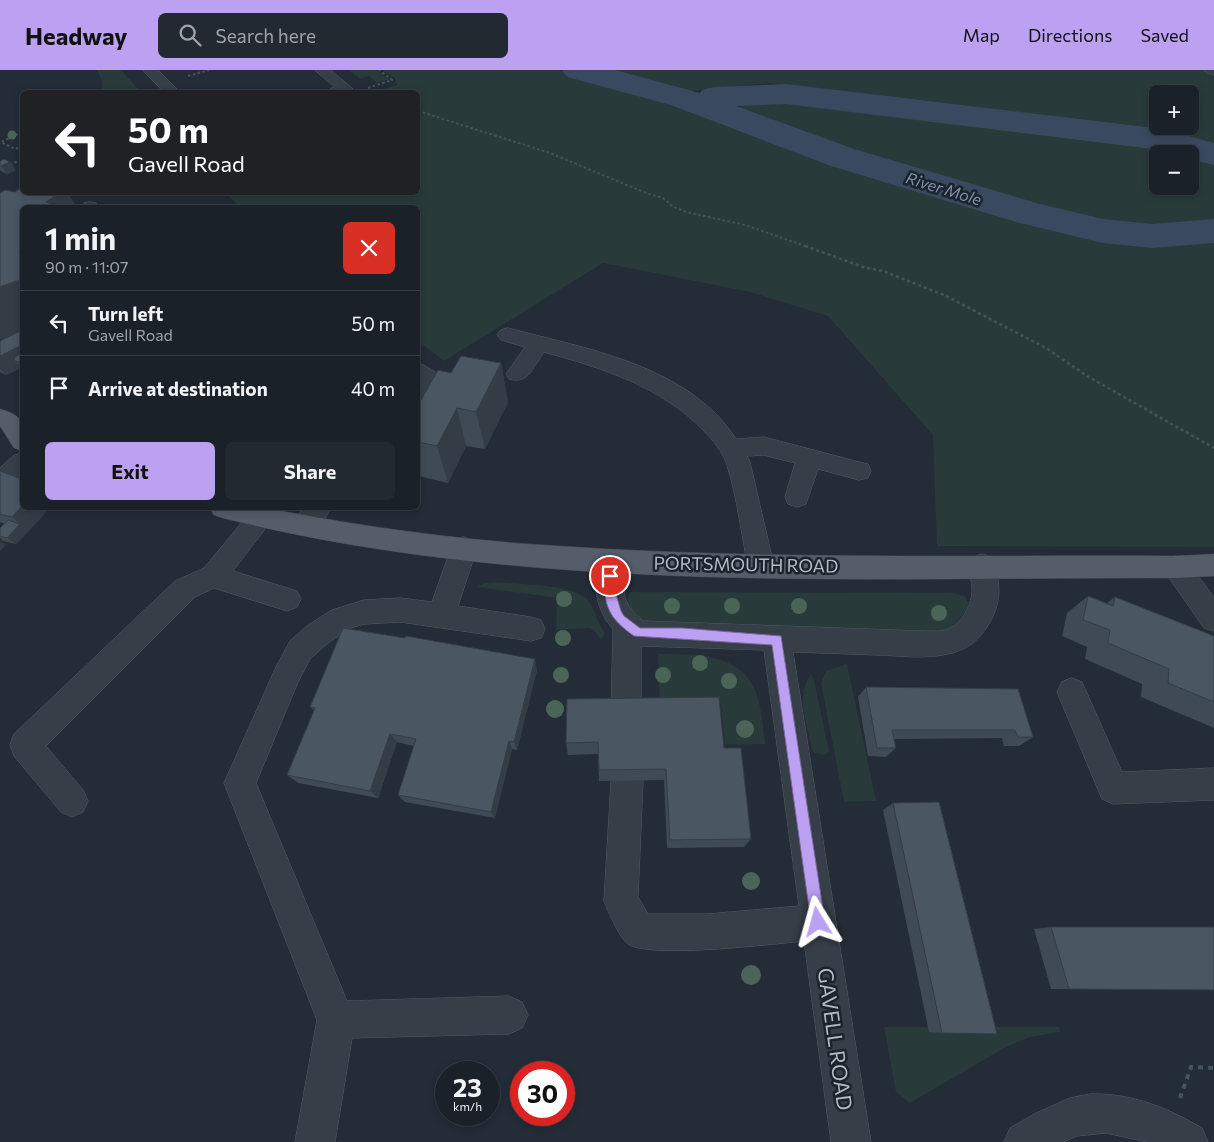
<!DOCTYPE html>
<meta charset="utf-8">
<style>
body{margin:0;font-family:Commissioner,sans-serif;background:#232931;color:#f1f3f6;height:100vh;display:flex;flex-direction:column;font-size:19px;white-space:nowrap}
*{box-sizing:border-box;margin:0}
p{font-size:16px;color:#9fa3a8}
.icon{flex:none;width:28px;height:28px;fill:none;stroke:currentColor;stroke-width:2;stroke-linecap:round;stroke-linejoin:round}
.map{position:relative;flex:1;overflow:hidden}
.side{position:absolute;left:20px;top:135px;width:400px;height:305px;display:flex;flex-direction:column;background:#1a2129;border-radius:8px;box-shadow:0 2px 8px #0003,0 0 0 1px #383e46}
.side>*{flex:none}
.guide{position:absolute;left:20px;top:20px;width:400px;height:105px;border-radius:8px;box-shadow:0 2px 8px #0003,0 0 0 1px #383e46;background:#202124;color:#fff;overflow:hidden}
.buttons{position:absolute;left:1149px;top:15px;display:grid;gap:10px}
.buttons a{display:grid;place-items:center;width:50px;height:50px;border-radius:8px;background:#1a2129;box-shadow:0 2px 8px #0003,0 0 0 1px #383e46;font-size:25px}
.speed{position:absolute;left:435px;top:991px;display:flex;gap:10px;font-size:25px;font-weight:700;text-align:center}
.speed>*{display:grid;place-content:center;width:65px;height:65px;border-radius:50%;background:#1a2129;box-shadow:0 2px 8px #0003,0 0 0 1px #383e46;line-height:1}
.speed small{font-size:12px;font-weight:400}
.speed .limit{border:8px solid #d22;background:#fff;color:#111}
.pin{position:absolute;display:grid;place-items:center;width:42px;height:42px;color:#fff;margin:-21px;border:2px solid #fff;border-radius:50%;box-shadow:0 1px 5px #0007}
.me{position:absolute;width:55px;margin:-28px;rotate:352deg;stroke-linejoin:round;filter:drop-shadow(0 0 4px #0008)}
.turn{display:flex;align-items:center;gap:18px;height:105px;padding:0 25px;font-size:22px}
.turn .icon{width:65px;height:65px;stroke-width:2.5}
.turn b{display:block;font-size:35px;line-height:42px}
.round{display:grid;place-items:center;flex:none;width:52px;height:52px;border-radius:8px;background:#232931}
.summary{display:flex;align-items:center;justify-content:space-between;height:85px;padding:0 25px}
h1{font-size:30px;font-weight:700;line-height:38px}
.cta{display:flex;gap:10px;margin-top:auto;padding:10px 25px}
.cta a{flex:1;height:58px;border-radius:8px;background:#bca0f2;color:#111;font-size:20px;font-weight:700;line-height:58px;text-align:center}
.cta a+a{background:#232931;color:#f1f3f6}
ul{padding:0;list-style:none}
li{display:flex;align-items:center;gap:15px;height:65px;padding:0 25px;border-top:1px solid #383e46}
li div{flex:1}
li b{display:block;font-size:19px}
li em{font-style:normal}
header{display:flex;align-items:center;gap:30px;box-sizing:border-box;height:70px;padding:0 25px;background:#bca0f2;color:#111}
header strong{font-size:24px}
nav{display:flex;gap:28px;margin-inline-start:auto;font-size:18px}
.search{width:350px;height:45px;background:#232931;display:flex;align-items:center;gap:12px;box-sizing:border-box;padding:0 18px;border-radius:8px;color:#9fa3a8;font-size:19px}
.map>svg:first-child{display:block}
.green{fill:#283a3a;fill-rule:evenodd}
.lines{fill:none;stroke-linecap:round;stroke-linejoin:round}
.river{fill:#394a60;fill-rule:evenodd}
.minor-casing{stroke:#545c65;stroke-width:1}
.major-casing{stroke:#3f4751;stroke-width:1}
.path-far2{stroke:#445658;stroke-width:2;stroke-dasharray:2.5 2.5;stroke-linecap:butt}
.path-far1{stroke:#445658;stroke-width:2.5;stroke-dasharray:3 3;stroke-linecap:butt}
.path{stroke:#445658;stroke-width:4;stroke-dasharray:5 5;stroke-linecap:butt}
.minor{fill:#363e48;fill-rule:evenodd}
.major{fill:#545d68;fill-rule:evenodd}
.tree{fill:#4a6557}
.wall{fill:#404a55}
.shaded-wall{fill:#343c45}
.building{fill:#4b5663;stroke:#343c45}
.route{fill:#bca0f2;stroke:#7a689d}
.labels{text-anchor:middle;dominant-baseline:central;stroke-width:5;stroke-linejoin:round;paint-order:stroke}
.far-water-label{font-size:16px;font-style:italic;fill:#7b90aa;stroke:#1b232c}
.street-label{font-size:18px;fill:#b1b9c4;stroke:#1b232c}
.near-street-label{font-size:21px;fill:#b1b9c4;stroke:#1b232c}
</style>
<header>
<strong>Headway</strong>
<div class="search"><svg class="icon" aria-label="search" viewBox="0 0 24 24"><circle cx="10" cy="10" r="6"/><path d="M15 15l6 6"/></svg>Search here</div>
<nav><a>Map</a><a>Directions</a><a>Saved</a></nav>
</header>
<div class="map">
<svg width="1214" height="1072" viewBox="0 0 1214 1072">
<rect width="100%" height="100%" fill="#232c37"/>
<path class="green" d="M97,0H121L141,22H102V11Z
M349,0H375L389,9L377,13L369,6L360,9Z
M382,0H559L662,30L959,132L1108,170L1135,174L1214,168V477L937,476L933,365L828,246L750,222L603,193L444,291L418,271V138L241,137L225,123L418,122V22H373L397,15L395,9Z
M597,0H1214V75L1128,56L791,18L770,13L678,22ZM1158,24H1190V56H1158Z
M754,32L854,38L1178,81L1188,84H1158V116H1190V84L1214,91V154L1148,158L1091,152L902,101L814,71L748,44L739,38L741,33Z
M495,512C517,514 572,514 587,529C595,538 597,553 605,563L601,570L594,560L589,558L556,560L557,528L477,517L485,513Z
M630,522L952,523L965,526L968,533V539L950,560L943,563L647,551L637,549L627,533Z
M658,584C694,584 743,582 757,625C762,641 763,658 765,674L725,675L721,635L660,636Z
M847,594L876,731L844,732L821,613L826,601Z
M811,604L814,610L829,681L825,685L814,683L812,679C807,656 795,624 811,604Z
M884,957H1059L1060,962L1030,967L1006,977L910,1033L896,1022Z"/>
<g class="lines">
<path class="river" d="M562,0H615L700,23L702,20L714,17L786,14L1163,59L1214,73V95L1190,89V84H1172L1161,80L786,34L736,36L854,79L1040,134L1103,149L1152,154L1214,149V173L1152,178L1103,173L1016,152L828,95L671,35L567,7Z"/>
<g class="minor-casing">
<path id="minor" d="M143,0H158L180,22H164Z
M315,0H331L353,19L349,22H328L330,19L334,17Z
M1205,0H1214V5L1207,3Z
M90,132L96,133L99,137L80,138L84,133Z
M508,258C587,279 688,295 736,369L764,367L859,392L868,394L871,401L868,408L859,410L818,399L806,434L797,437L788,434L785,427L795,393L764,385L747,386L750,392L774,496L770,504L761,507L752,504L748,496C741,463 737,427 727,395C723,382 712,369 703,360C660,316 602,298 544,282C534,296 528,315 509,309L506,304L525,277L501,270L497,265L501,260Z
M418,293C429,297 442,305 448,315L426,339L418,341V320L423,316L418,312Z
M22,383V406L9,420L0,423V398L13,386Z
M257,438L271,439L275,446L233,501L297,521L301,529L297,537L287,541L214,518L195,527L46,676L83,720L88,731L83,742L72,747L61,742L14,686L10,675L14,664L175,511L204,498L253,439Z
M304,438H331C323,453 313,468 295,462L291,455Z
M464,467L473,470L477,478L458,536L531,547L541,550L545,559L541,568L531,571L400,552L364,554L351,558L328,573L310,589L298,612L256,713L347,931L509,926L522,932L528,945L522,958L509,964L352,968L335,1072H295L317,950L224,713L276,597L290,571L308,555L332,540L364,530L400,528L432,532L451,478L455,470Z
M611,480L620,483C634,511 609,524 643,551L922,561C929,561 939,562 946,560C962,554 973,534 972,518C971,506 967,498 973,487L982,484L991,487C1000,505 1002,527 993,546C987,559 977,573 963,579C936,591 905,586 877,585C849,584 821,583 793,582L871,1072H831L804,871C772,874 651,889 628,874C620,869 608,841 604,831L611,711L616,700L627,695L638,700L643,711L638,827L648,844H707L799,836L764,580L641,576V642L637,652L626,656L615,652L611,642L613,559C595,540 590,506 602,483Z
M1176,486L1185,489L1214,527V561L1204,558L1167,505L1163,497L1167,489Z
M1072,608L1082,612L1122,702L1214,698V730L1113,734L1102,729L1057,622L1062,612Z
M1091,1024C1132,1023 1168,1038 1202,1058L1208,1072H1147L1106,1063L1077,1066L1063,1072H1004L1010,1058L1036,1043L1070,1028Z"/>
</g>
<g class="major-casing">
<path id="major" d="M0,339C28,347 22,355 22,381L14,378L0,356Z
M210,438C257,433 304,446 350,453C414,463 479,471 543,475C754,490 965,485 1176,486L1214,484V506L1176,508C859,507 533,525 223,448L214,445Z"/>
</g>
<path class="path-far2" d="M188,6L209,0
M368,18L392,10L379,0
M418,41L550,83L646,123L663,128L672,136L686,142L745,155L808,177
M22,62L1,72L15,79L22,76
M10,95L22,89"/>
<path class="path-far1" d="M805,176L863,197L883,201L944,225L1046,278L1087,306L1214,378"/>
<path class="path" d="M1180,1028L1191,997L1214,998"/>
<use href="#minor" class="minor"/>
<use href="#major" class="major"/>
</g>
<g class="tree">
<circle cx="12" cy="65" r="4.5"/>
<circle cx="564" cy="529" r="8"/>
<circle cx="672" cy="536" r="8"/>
<circle cx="732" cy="536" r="8"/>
<circle cx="799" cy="536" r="8"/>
<circle cx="939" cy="543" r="8"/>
<circle cx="563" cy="568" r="8"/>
<circle cx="700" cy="593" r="8"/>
<circle cx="561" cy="605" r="8"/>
<circle cx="663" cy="605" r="8"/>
<circle cx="729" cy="611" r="8"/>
<circle cx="555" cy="639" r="9"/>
<circle cx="745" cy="659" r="9"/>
<circle cx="751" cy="811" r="9"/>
<circle cx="751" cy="905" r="10"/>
</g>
<path class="wall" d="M0,91L16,100L7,104L1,101L0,100Z
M15,122H67L77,138H22V299L21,298L6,305L0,302V271L15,264L0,269V123Z
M501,293L508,332L485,379L466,376L448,413L418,406V330H421L451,303Z
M0,401L22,438H50L16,474L3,471L0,468V458L5,454L0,452Z
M1088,526L1107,533L1115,527L1214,566V658L1141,627L1142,614L1085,589L1087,577L1062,566L1067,543Z
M537,600L517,680L512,679L495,748L405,732L398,725L414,676L397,672L378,728L298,713L287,705L314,640L310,637Z
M866,617L1018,619L1033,667L1019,676H1004L1002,668L894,669L896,678L886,687L868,686L858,627Z
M567,629L724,678L751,769L744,777L667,778L664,710L599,711L598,684L568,685L566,673Z
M893,733L942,963L929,962L883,740Z
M1051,857L1214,920L1051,919L1034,859Z"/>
<path class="shaded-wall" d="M10,92L16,100L7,104L1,96Z
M61,122H67L77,138H50L46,132Z
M22,175V189L19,182Z
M22,209V261L0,269V217Z
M22,271V294L13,289L21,298L6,305L0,299V282Z
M501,293L508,332L485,379L476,342Z
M457,338L466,376L448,413L437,376Z
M22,436V438H50L29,461L12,447Z
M20,454L29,461L16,474L7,468Z
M0,470L6,475L0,481Z
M535,589L537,600L517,680L514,672Z
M390,664L397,672L378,728L370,721Z
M509,671L512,679L495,748L491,742Z"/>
<path class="building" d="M4,89L10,92L1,96H0V91Z
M22,117V122H61L46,132L55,135L51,138H22V175L19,182L22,189V209L0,217V123L5,120L15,122Z
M22,257V260L20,261L18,259Z
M22,260V275L0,286V271Z
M22,282V294L13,289Z
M461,286L501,293L476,342L457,338L437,376L418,372V330H421L438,300L451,303Z
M0,401L22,409V436L12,447L0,444Z
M8,450L20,454L7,468L0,466V458Z
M1088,526L1113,536L1115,527L1214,566V632L1168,613L1169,599L1108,573L1110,560L1083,550Z
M343,558L405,568L406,566L535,589L514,672L509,671L491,742L398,725L416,669L390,664L370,721L287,705L315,638L310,637Z
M866,617L1018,619L1033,667H1018L1015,660H892L896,678H877Z
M719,627L724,678H741L751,769L670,770L666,699L599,700L598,672L566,673L567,629Z
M939,732L997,964L942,963L893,733Z
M1051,857H1214V920L1069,919Z"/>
<path class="route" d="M610,501L616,506L615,521L621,541L624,546L640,558H682L781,566L825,852L823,857L818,859L813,857L811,852L772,575L634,566C610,549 603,537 605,506Z"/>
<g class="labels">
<g class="far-water-label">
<text transform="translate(944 118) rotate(17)">River Mole</text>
</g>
<g class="street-label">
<text transform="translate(746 494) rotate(1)">PORTSMOUTH ROAD</text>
</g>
<g class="near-street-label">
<text transform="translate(836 969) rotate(82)">GAVELL ROAD</text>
</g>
</g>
</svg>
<div class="buttons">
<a>+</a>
<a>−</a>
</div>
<div class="speed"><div>23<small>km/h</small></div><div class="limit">30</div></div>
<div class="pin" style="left:610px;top:506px;background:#d93025"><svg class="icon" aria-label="arrive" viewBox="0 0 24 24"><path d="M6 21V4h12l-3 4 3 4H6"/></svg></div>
<svg class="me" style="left:818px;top:852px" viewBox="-20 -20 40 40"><path d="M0-17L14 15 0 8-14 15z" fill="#bca0f2" stroke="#fff" stroke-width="4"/></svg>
<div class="guide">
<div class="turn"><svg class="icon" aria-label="left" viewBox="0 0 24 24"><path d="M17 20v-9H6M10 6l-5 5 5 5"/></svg><div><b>50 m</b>Gavell Road</div></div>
</div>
<section class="side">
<div class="summary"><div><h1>1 min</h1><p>90 m · 11:07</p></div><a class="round" style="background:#d93025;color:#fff"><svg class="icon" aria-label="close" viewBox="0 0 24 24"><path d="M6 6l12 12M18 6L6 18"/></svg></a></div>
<ul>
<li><svg class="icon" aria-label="left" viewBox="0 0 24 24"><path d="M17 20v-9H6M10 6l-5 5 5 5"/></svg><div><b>Turn left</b><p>Gavell Road</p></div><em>50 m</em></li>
<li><svg class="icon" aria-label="arrive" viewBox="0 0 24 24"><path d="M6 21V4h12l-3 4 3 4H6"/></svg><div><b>Arrive at destination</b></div><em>40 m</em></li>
</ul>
<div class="cta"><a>Exit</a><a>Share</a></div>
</section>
</div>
